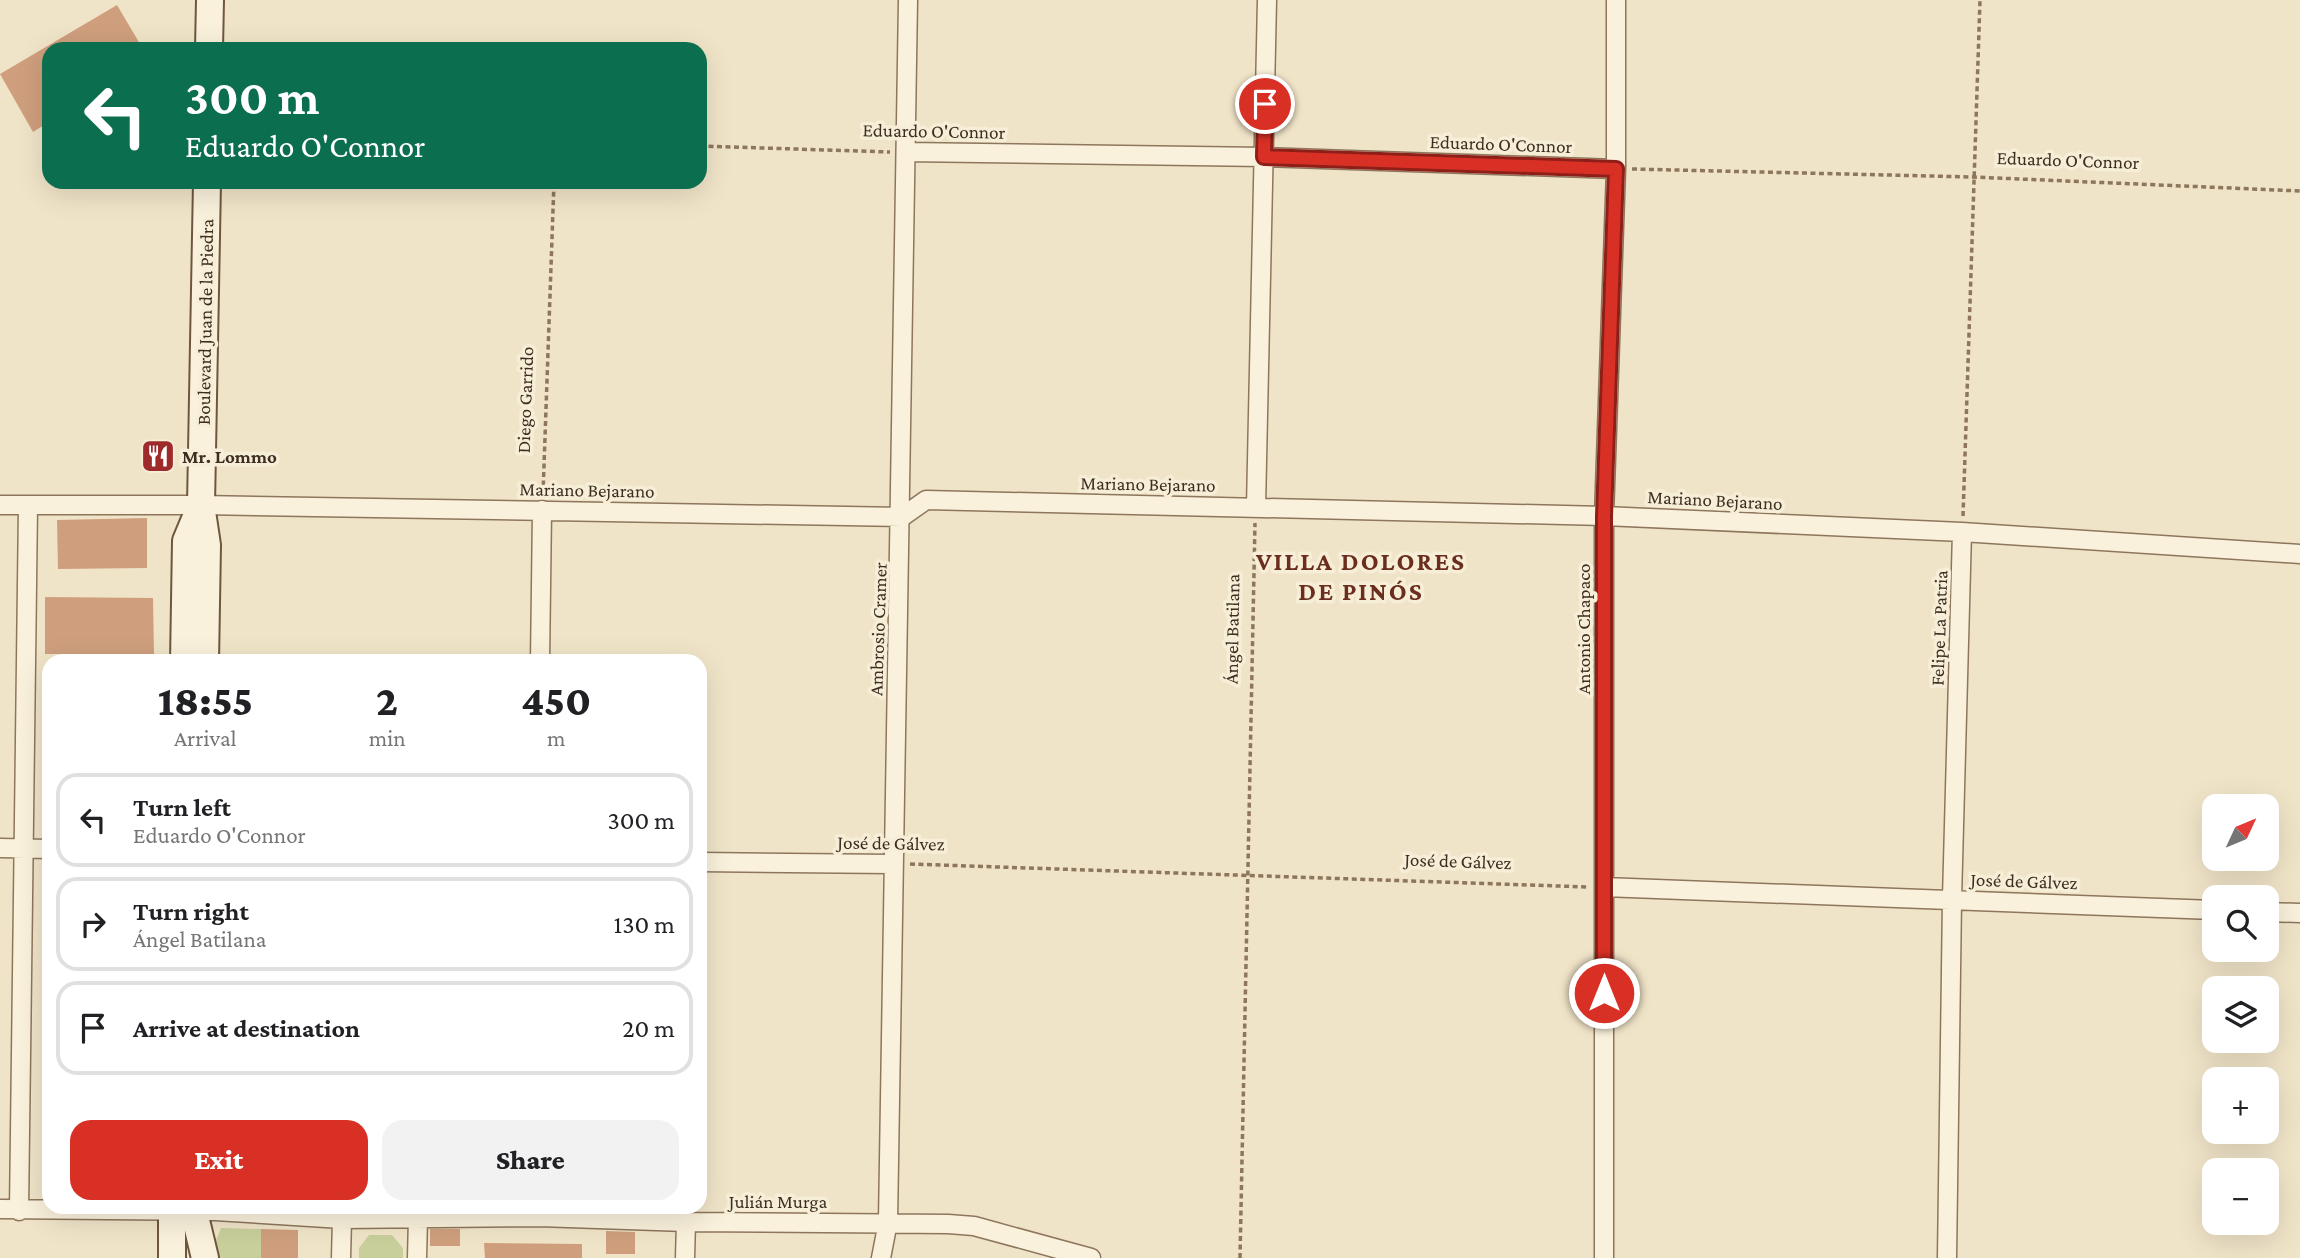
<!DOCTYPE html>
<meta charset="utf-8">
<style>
body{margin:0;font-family:"Crimson Pro",serif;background:#f2f2f2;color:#202124;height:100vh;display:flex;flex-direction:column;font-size:26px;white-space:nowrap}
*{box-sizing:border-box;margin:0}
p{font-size:23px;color:#757577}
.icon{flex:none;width:38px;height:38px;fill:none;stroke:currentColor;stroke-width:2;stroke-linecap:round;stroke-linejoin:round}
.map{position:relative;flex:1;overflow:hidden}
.panel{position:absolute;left:42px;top:654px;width:665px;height:560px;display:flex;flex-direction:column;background:#fff;border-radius:21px;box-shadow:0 7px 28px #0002}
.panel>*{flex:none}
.guide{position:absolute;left:42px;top:42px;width:665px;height:147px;border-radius:21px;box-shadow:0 7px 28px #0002;background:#0b6e4f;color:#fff;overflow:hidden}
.needle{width:46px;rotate:46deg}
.controls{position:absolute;left:2202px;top:794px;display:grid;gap:14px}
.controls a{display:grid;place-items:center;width:77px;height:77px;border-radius:14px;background:#fff;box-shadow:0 7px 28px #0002;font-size:35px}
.pin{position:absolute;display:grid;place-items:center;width:60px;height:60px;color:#fff;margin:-30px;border:4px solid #fff;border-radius:50%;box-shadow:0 2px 7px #0007}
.me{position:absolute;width:77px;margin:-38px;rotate:0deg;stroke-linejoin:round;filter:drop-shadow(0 0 5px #0008)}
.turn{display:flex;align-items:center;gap:24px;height:147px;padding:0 28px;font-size:32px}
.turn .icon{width:91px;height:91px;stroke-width:2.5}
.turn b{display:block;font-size:49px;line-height:60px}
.eta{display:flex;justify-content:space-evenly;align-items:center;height:119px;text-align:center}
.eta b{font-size:42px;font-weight:800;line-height:49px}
.primary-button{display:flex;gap:14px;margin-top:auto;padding:14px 28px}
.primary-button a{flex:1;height:80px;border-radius:21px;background:#d93025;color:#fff;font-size:28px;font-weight:800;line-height:80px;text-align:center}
.primary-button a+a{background:#f2f2f2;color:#202124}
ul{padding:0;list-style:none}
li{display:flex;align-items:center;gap:21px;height:94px;margin:0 14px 10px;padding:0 14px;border:4px solid #e0e0e0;border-radius:21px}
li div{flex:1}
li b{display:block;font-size:26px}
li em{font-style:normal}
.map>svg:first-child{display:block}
.green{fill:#c9cf9b}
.building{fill:#cf9f7d}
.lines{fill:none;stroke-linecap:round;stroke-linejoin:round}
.street-casing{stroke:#8d765c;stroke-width:21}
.secondary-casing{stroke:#6f573f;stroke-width:30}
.path{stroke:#8d765c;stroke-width:3.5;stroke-dasharray:5 3.5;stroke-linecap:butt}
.street{stroke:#faf1dc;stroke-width:18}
.secondary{stroke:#faf1dc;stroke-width:26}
.route-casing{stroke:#8d1f18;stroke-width:18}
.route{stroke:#d93025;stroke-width:12}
.labels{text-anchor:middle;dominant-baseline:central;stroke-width:7;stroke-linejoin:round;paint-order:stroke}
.street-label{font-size:19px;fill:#3d2e20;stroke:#f7eed8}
.poi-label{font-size:19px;font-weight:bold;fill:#3d2e20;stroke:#f7eed8;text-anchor:start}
.district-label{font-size:26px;font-weight:bold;letter-spacing:2px;fill:#6b2e1e;stroke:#f7eed8}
</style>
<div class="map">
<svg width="2300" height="1258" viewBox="0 0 2300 1258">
<rect width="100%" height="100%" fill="#f0e4c8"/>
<path class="green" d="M221,1228L261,1229V1258H219L216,1240Z
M369,1235H392L403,1248V1258H359V1248Z"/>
<path class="building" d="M117,5L143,49H49V122L33,132L0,74Z
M147,518V568L58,569L57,520Z
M45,597L153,598L154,654H45Z
M261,1229L298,1230V1258H261Z
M430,1229H460V1246H430Z
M606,1231L635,1232V1254H606Z
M484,1243L582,1244V1258H485Z"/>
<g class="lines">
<g class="street-casing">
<path id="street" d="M906,152L1264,157L1616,169
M0,505H201L902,517L926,500L1604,516L1962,532L2300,554
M1256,507L1267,0
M540,662L542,510
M0,848L49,849
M700,862L892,864
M1604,887L2214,910
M2266,912L2300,913
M0,1209L215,1211L342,1219L539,1217L686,1222L948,1224L974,1226L1091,1258
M19,1211L28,506
M341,1258L342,1219
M417,1258L418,1218
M685,1258L686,1222
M881,1258L888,1222C892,815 904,407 908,0
M1604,1258V516L1616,169V0
M1947,1258L1952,899L1962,532"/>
</g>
<g class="secondary-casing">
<path id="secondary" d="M209,49L210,0
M184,662L186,541L201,505
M205,662L207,545L201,505L207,182
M193,1208L205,1258
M172,1258V1208"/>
</g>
<path class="path" d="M700,146L890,152
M1632,169L1973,177L2300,191
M543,494L554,182
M1963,516L1980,0
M910,864L1588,887
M1240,1258L1255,523"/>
<use href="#street" class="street"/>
<use href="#secondary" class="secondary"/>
</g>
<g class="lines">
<g class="route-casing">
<path id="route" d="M1265,104L1264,157L1616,169L1604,516V993"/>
</g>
<use href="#route" class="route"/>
</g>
<defs>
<g id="restaurant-square" transform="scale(1.75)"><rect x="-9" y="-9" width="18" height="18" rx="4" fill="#9e2a2b" stroke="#f7eed8"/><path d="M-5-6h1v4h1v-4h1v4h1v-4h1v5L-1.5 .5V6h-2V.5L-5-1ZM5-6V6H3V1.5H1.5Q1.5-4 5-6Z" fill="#fff"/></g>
</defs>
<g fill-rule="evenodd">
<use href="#restaurant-square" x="158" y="456"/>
</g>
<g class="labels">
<g class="street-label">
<text transform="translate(934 131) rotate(1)">Eduardo O'Connor</text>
<text transform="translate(1501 144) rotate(2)">Eduardo O'Connor</text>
<text transform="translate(2068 160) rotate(2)">Eduardo O'Connor</text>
<text transform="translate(205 322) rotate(-89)">Boulevard Juan de la Piedra</text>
<text transform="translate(525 400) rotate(-88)">Diego Garrido</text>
<text transform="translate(1148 484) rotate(1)">Mariano Bejarano</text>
<text transform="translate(587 490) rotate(1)">Mariano Bejarano</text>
<text transform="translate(1715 500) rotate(3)">Mariano Bejarano</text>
<text transform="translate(1939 628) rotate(-88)">Felipe La Patria</text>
<text transform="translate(878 629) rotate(-88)">Ambrosio Cramer</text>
<text transform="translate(1232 629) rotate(-89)">Ángel Batilana</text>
<text transform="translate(1583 629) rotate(-90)">Antonio Chapaco</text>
<text transform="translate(891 843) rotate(1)">José de Gálvez</text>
<text transform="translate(1458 861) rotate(2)">José de Gálvez</text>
<text transform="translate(2024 881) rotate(2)">José de Gálvez</text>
<text x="778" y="1201">Julián Murga</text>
</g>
<g class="poi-label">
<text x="182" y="456">Mr. Lommo</text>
</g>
<g class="district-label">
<text x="1361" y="561">VILLA DOLORES<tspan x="1361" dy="30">DE PINÓS</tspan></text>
</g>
</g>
</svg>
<div class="controls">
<a><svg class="needle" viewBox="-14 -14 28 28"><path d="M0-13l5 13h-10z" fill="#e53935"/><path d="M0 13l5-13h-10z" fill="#757577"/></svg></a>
<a><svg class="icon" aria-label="search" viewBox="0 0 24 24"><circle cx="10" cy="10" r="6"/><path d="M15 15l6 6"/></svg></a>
<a><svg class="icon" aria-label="layers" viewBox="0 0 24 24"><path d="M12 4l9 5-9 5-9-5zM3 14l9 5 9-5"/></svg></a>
<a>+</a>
<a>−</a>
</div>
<div class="pin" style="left:1265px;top:104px;background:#d93025"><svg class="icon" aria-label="arrive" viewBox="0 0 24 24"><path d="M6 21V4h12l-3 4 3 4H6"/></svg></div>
<svg class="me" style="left:1604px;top:993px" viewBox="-20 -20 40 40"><circle r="17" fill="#d93025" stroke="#fff" stroke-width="3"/><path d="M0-11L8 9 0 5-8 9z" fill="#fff"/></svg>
<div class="guide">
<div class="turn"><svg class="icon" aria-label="left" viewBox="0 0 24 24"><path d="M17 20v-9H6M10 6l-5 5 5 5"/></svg><div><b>300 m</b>Eduardo O'Connor</div></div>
</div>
<section class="panel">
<div class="eta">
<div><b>18:55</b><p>Arrival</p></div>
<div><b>2</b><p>min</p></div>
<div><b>450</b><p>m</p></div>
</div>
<ul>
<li><svg class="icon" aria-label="left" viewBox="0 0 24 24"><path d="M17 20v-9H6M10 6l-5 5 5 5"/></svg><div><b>Turn left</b><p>Eduardo O'Connor</p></div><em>300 m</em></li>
<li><svg class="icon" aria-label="right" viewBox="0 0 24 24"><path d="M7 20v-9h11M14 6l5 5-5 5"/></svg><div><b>Turn right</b><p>Ángel Batilana</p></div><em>130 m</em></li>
<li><svg class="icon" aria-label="arrive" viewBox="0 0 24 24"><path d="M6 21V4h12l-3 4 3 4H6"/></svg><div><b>Arrive at destination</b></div><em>20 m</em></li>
</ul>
<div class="primary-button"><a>Exit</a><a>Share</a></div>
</section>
</div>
